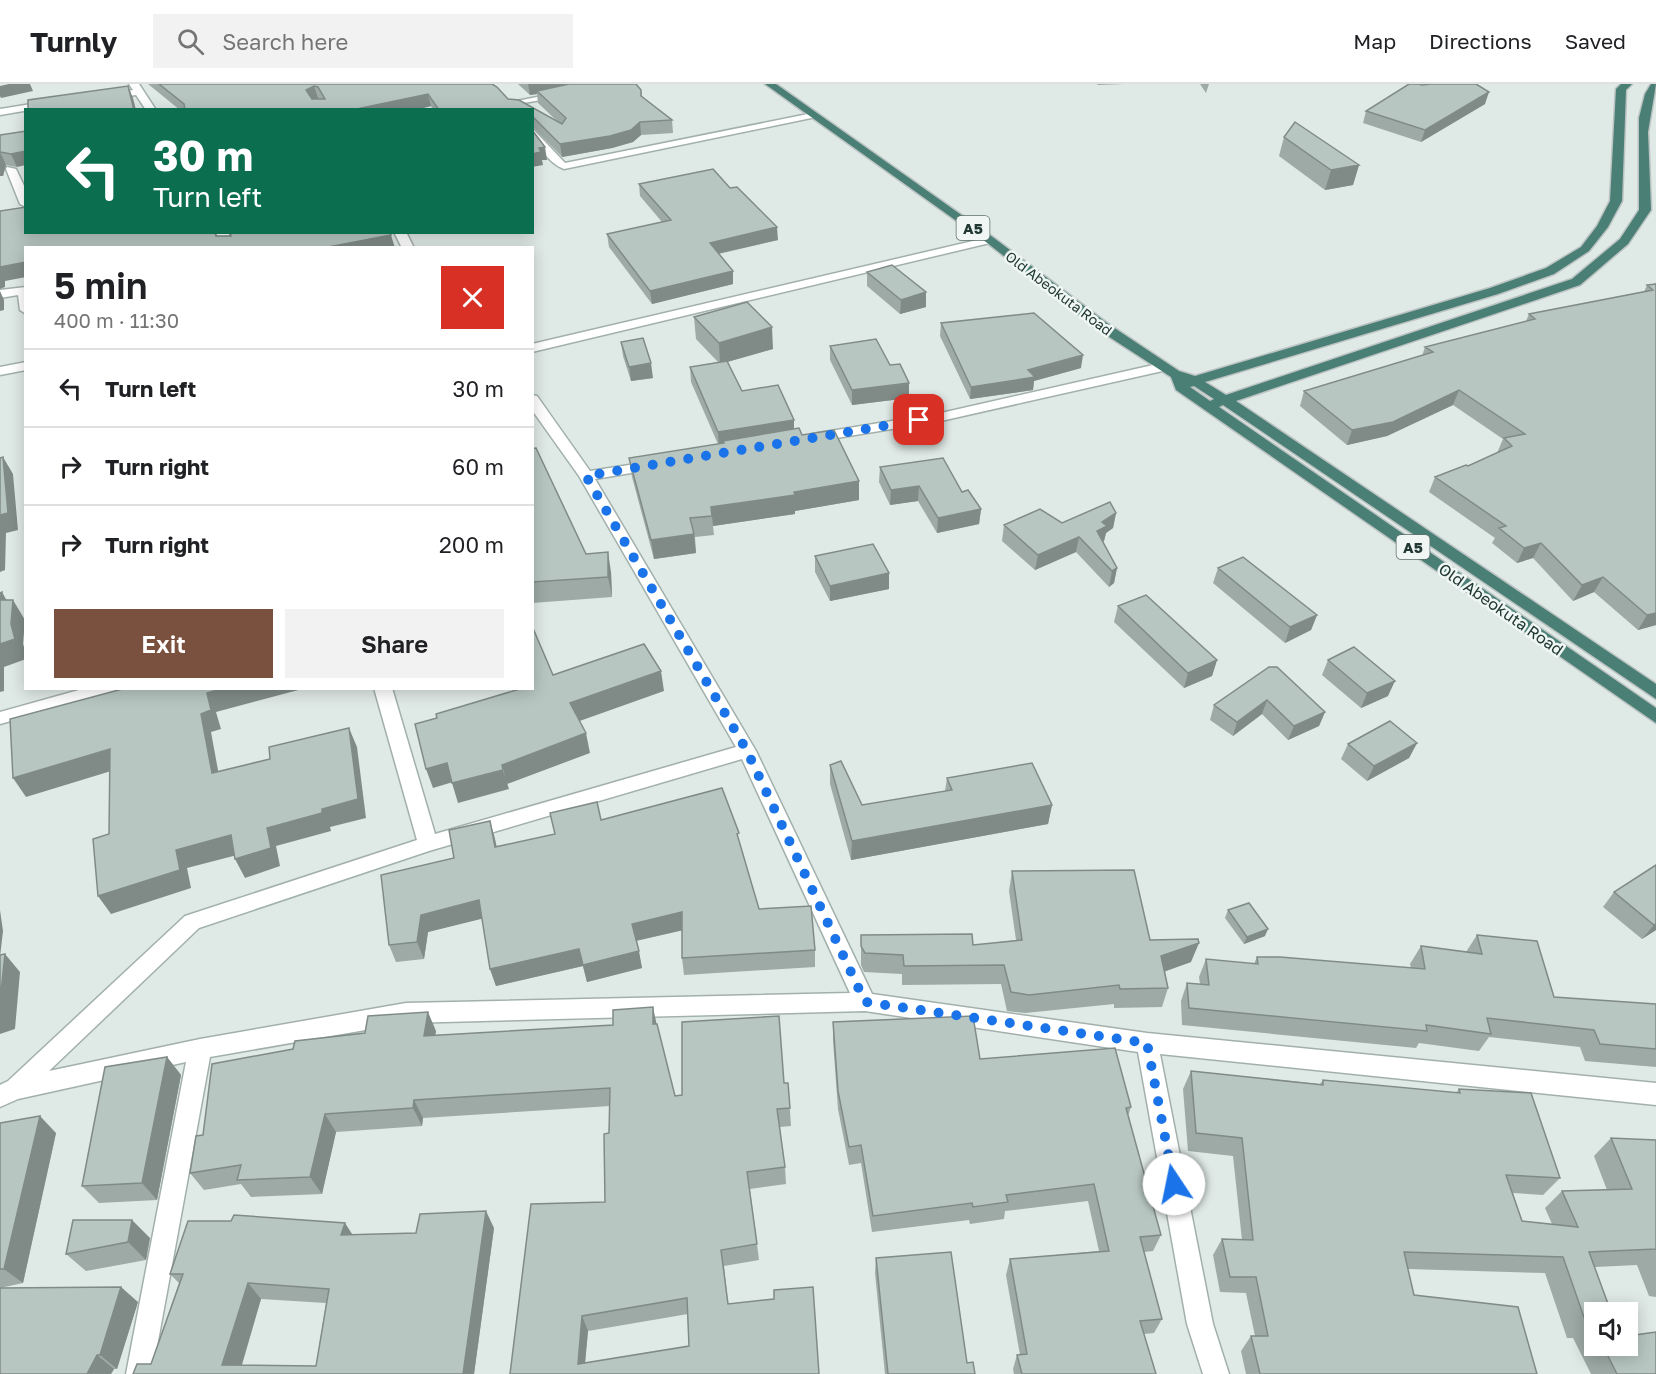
<!DOCTYPE html>
<meta charset="utf-8">
<style>
body{margin:0;font-family:"Golos Text",sans-serif;background:#f2f2f2;color:#202124;height:100vh;display:flex;flex-direction:column;font-size:22px;white-space:nowrap}
*{box-sizing:border-box;margin:0}
p{font-size:20px;color:#757577}
.icon{flex:none;width:33px;height:33px;fill:none;stroke:currentColor;stroke-width:2;stroke-linecap:round;stroke-linejoin:round}
.map{position:relative;flex:1;overflow:hidden}
.drawer{position:absolute;left:24px;top:162px;width:510px;height:444px;display:flex;flex-direction:column;background:#fff;border-radius:0px;box-shadow:0 3px 15px #0003}
.drawer>*{flex:none}
.top-card{position:absolute;left:24px;top:24px;width:510px;height:126px;border-radius:0px;box-shadow:0 3px 15px #0003;background:#0b6e4f;color:#fff;overflow:hidden}
.buttons{position:absolute;left:1584px;top:1218px;display:grid;gap:12px}
.buttons a{display:grid;place-items:center;width:54px;height:54px;border-radius:0px;background:#fff;box-shadow:0 3px 15px #0003;font-size:30px}
.pin{position:absolute;display:grid;place-items:center;width:51px;height:51px;color:#fff;margin:-26px;border-radius:12px;box-shadow:0 3px 9px #0006}
.me{position:absolute;width:66px;margin:-33px;rotate:349deg;stroke-linejoin:round;filter:drop-shadow(0 0 4px #0008)}
.turn{display:flex;align-items:center;gap:21px;height:126px;padding:0 30px;font-size:27px}
.turn .icon{width:78px;height:78px;stroke-width:2.5}
.turn b{display:block;font-size:42px;line-height:51px}
.round{display:grid;place-items:center;flex:none;width:63px;height:63px;border-radius:0px;background:#f2f2f2}
.headline{display:flex;align-items:center;justify-content:space-between;height:102px;padding:0 30px}
h1{font-size:36px;font-weight:600;line-height:45px}
.action{display:flex;gap:12px;margin-top:auto;padding:12px 30px}
.action a{flex:1;height:69px;border-radius:0px;background:#7a503e;color:#fff;font-size:24px;font-weight:600;line-height:69px;text-align:center}
.action a+a{background:#f2f2f2;color:#202124}
ul{padding:0;list-style:none}
li{display:flex;align-items:center;gap:18px;height:78px;padding:0 30px;border-top:2px solid #e0e0e0}
li div{flex:1}
li b{display:block;font-size:22px}
li em{font-style:normal}
header{display:flex;align-items:center;gap:36px;box-sizing:border-box;height:84px;padding:0 30px;background:#fff;border-bottom:2px solid #e0e0e0}
header strong{font-size:28px}
nav{display:flex;gap:33px;margin-inline-start:auto;font-size:21px}
.search{width:420px;height:54px;background:#f2f2f2;display:flex;align-items:center;gap:15px;box-sizing:border-box;padding:0 21px;border-radius:0px;color:#757577;font-size:22px}
.map>svg:first-child{display:block}
.lines{fill:none;stroke-linecap:round;stroke-linejoin:round}
.service-casing{stroke:#a2b0ac;stroke-width:3}
.minor-casing{stroke:#a2b0ac;stroke-width:3}
.trunk-casing{stroke:#bcc3c2;stroke-width:3}
.service{fill:#fff;fill-rule:evenodd}
.minor{fill:#fff;fill-rule:evenodd}
.trunk{fill:#4a7f76;fill-rule:evenodd}
.wall{fill:#9daaa6;fill-rule:evenodd}
.shaded-wall{fill:#808b87}
.building{fill:#b7c6c1;stroke:#808b87;stroke-width:1.5;fill-rule:evenodd}
.route{stroke:#1a73e8;stroke-width:10;stroke-dasharray:0 18}
.labels{text-anchor:middle;dominant-baseline:central;stroke-width:5;stroke-linejoin:round;paint-order:stroke}
.far-street-label{font-size:14px;fill:#213833;stroke:#eff6f3}
.shield{fill:#eff6f3;stroke:#5f716d;stroke-width:1.5}
.shield-label{font-size:15px;font-weight:bold;fill:#213833}
.street-label{font-size:16px;fill:#213833;stroke:#eff6f3}
</style>
<header>
<strong>Turnly</strong>
<div class="search"><svg class="icon" aria-label="search" viewBox="0 0 24 24"><circle cx="10" cy="10" r="6"/><path d="M15 15l6 6"/></svg>Search here</div>
<nav><a>Map</a><a>Directions</a><a>Saved</a></nav>
</header>
<div class="map">
<svg width="1656" height="1290" viewBox="0 0 1656 1290">
<rect width="100%" height="100%" fill="#dfe9e5"/>
<g class="lines">
<g class="service-casing">
<path id="service" d="M557,9L561,11L560,13L511,21L507,19Z
M813,29H816V33L564,85C550,80 532,58 532,44L565,79Z"/>
</g>
<g class="minor-casing">
<path id="minor" d="M129,0H139L156,26H146L136,11L107,15L102,12L133,6Z
M50,17L55,20L53,22L0,31V25Z
M7,83L16,85L26,106V123L20,120L6,85Z
M216,148H228L234,164H222Z
M394,148H406L414,164H402Z
M990,153L996,156L994,158L532,268V260Z
M26,203V230L20,226L18,211L0,214V206Z
M26,278V286L0,291V283Z
M1162,279L1169,283L1167,286L941,337L812,358L805,354L812,350L941,329Z
M532,311L537,312L590,387L655,377L662,381L655,385L595,395L756,667L872,910L1147,949L1656,999V1021L1160,970L1213,1240L1229,1290H1203L1187,1240L1138,968L865,927L406,939L210,973L152,1290H126L186,978L18,1015L0,1023V1001L8,997L185,832L417,756L374,604H392L435,750L736,663L579,392L532,326ZM742,675L850,909L406,919L200,955L49,987L199,844L429,767Z
M86,604H119L117,608L0,640V628Z"/>
</g>
<g class="trunk-casing">
<path id="trunk" d="M765,0H776L994,154L1107,239L1179,287L1195,292L1490,204L1546,184L1581,163L1597,142L1610,117L1616,5L1621,0H1632L1626,6L1622,117L1608,143L1589,167L1554,190L1498,210L1205,298L1226,311L1572,195L1620,155L1639,126V34L1645,10L1651,0H1656L1648,48L1651,126L1628,160L1580,201L1236,317L1656,600V615L1223,321L1219,323L1656,624V639L1176,306L1171,293L1097,245L986,158ZM1194,302L1214,315L1210,317L1190,303Z"/>
</g>
<use href="#service" class="service"/>
<use href="#minor" class="minor"/>
<use href="#trunk" class="trunk"/>
</g>
<path class="wall" d="M148,0H492L497,3L508,15L519,16L558,38L538,19L537,10L530,11L518,0H636L641,6L642,12L672,36L673,49L641,51L633,58L612,64L562,73L532,42V26H433L431,22L415,26H180Z
M1097,0H1124L1098,1Z
M1200,0H1209L1206,9Z
M1422,1L1485,20L1421,58L1363,39L1366,27Z
M26,47L17,83L6,81L3,92H0V51Z
M1284,53L1359,81L1353,101L1325,106L1279,72Z
M639,100L730,104L778,156L719,170L733,187V200L652,220L609,163L607,150L662,138L640,112Z
M867,188L926,223L900,230L867,202Z
M1656,198V541L1638,546L1594,508L1573,517L1533,474L1517,479L1492,459L1495,454L1429,408L1435,393L1468,382L1497,369L1503,355L1453,321L1387,352L1347,361L1300,322L1304,307L1422,272L1425,263L1526,237L1529,230L1644,208L1647,201H1655Z
M694,233L773,265L727,278L742,307L794,336V345L859,397V416L795,427V430L713,442L714,451L695,453L696,469L654,475L632,393L629,374L718,360L691,298L690,283L718,278L696,255Z
M941,239L1081,284L1034,297L1033,306L970,315L940,252Z
M621,258L653,294L631,297L623,272Z
M830,262L890,281L909,299V314L852,321L830,276Z
M532,365L586,470L611,488L612,513L532,519Z
M880,383L962,408L981,425L979,440L937,449L918,417L890,421L879,398Z
M1116,429L1113,444L1106,449L1104,457L1103,458L1117,484L1114,499L1109,503L1076,468L1035,486L1002,457L1004,441L1062,439Z
M815,472L889,489V505L830,517L815,488Z
M1218,484L1317,531L1311,546L1285,559L1213,499Z
M1118,522L1217,576L1212,592L1184,604L1114,538Z
M1328,576L1388,612L1361,624L1322,591Z
M1269,583L1325,628L1319,642L1288,656L1262,630L1233,652L1210,636L1214,621Z
M1417,659L1409,674L1367,697L1341,675L1348,660Z
M830,681L862,721L945,707L947,694L1052,721L1048,740L851,776L830,700Z
M601,736L740,760L759,825L815,866V883L684,891L682,874V846L636,857L642,884L587,898L583,882L496,902L490,885L482,834L428,848L424,875L396,878L389,861L454,774L490,737L497,763L555,750Z
M1656,781V846L1642,855L1603,823L1614,808Z
M1012,787L1150,856L1191,878L1165,887L1168,904L1162,923L1114,924V920L1025,929L1007,927L1001,900L902,901V890L864,888L861,881V851L973,861L1016,856L1009,807Z
M1228,826L1265,852L1244,860L1225,834Z
M1477,851L1554,913L1656,920V983L1585,977L1580,963L1489,953L1479,967L1419,959L1416,964L1182,941L1181,917L1187,899L1200,900L1199,893L1206,875L1254,880L1257,873L1411,884L1410,880L1421,862L1466,868Z
M833,938L980,975L1131,1023L1128,1032L1161,1151L1153,1167L1144,1168L1162,1235L1154,1249L1144,1250L1156,1290H1014L1013,1285L1017,1271H1020L1006,1191L1010,1175L1099,1167L1088,1117L1005,1127L1004,1135L970,1140L969,1136L872,1148L861,1079L849,1081L838,1025L833,957Z
M656,940L675,1012L788,999L791,1042L780,1043L785,1083L786,1100L750,1105L759,1176L724,1182L728,1220L819,1290H510L605,1118L610,1022L423,1034L422,1042L336,1048L322,1110L251,1113L241,1100L204,1106L190,1089L203,1051L436,947L435,951ZM688,1230L689,1262L585,1279L588,1247Z
M167,973L181,991L157,1116L99,1119L82,1102Z
M1191,987L1320,1000L1323,996L1456,1009L1459,1005L1560,1094L1543,1111L1513,1109L1522,1137L1552,1140L1545,1124L1562,1107L1607,1106L1594,1072L1611,1054L1656,1056V1213L1649,1212L1637,1181L1595,1183L1594,1228V1262H1628L1656,1290H1591L1573,1254H1567L1545,1189L1408,1185L1414,1211L1537,1290H1246L1241,1267L1251,1252H1255L1246,1209L1220,1208L1213,1171L1222,1155L1242,1156L1233,1072L1188,1067L1183,1005Z
M0,1039L56,1049L23,1199L0,1204Z
M494,1144L474,1290L151,1280L179,1199L170,1190L353,1151L416,1149ZM261,1215L326,1219L316,1282L242,1281Z
M150,1154L146,1176L86,1187L66,1170Z
M876,1174L967,1279L975,1290H885L875,1189Z
M138,1218L117,1285H114L111,1290H0Z"/>
<path class="shaded-wall" d="M9,0H30L33,7L1,14L0,12V2Z
M528,0H594L537,7V10L530,11Z
M128,2L133,14L136,26H134Z
M314,2L318,14L310,19L306,6Z
M1489,8L1485,20L1421,58L1425,46Z
M428,10L431,22L415,26H352Z
M640,38L641,51L633,58L612,64L562,73L560,60Z
M545,63L547,76H542L543,81L532,83V70L539,64Z
M26,67V81L17,83L11,70Z
M0,68L6,81L3,92H0Z
M1359,81L1353,101L1325,106L1331,86Z
M777,143L778,156L711,171L710,159Z
M391,151L395,164H323Z
M26,178V193L5,197V203L0,205V183Z
M733,187V200L652,220L650,207Z
M0,207L4,216V226L0,227Z
M926,208V223L900,230L901,216Z
M772,243L773,265L720,280L719,259Z
M1083,271L1081,284L1034,297L1033,306L970,315L971,303Z
M651,279L653,294L631,297L629,283Z
M909,299V314L852,321V306Z
M1459,306L1453,321L1387,352L1347,361L1352,346Z
M794,336V351L723,357V363H719L718,348Z
M3,373L13,390L18,446L6,449L5,486L0,488V431Z
M859,397V416L795,427V430L713,442L711,423Z
M919,402L918,417L890,421L891,406Z
M981,425L979,440L937,449L938,434Z
M1116,429L1113,444L1106,449L1104,457L1094,462L1097,447L1102,438Z
M694,450L696,469L654,475L651,456Z
M1079,453L1076,468L1035,486L1038,471Z
M1541,459L1533,474L1517,479L1524,464Z
M608,468L611,488L612,513L608,493Z
M1117,484L1114,499L1109,503L1112,487Z
M889,489V505L830,517V502Z
M1603,493L1594,508L1573,517L1582,501Z
M2,508L12,526L13,516L25,536L23,560L26,569V575L4,583V607L0,608V560Z
M1656,529V541L1638,546L1647,531Z
M1317,531L1311,546L1285,559L1290,543Z
M1217,576L1212,592L1184,604L1188,589Z
M661,587L664,607L574,639L570,619Z
M1395,597L1388,612L1361,624L1367,609Z
M224,604H306L216,628L221,645L211,648L222,708L212,689L201,630L207,609Z
M1267,616L1262,630L1233,652L1237,638Z
M1325,628L1319,642L1288,656L1294,642Z
M349,644L357,663L366,734L330,743L331,747L276,762L280,782L245,794L235,775L267,744L322,725Z
M586,649L590,669L507,700L502,681Z
M1417,659L1409,674L1367,697L1374,682Z
M110,665L121,684L26,713L13,694Z
M447,679L453,698L433,704L426,685Z
M503,686L509,705L458,719L452,699Z
M1052,721L1048,740L851,776L852,757Z
M490,737L495,755L500,781L495,763Z
M231,751L241,770L187,784L191,804L111,830L98,812L176,766Z
M479,816L485,834L428,848L424,875L417,858L421,831Z
M0,826L3,847L0,873Z
M682,828L684,846L635,857L632,840Z
M1656,840V846L1642,855L1654,841Z
M1268,845L1265,852L1244,860L1247,853Z
M1199,859L1191,878L1155,891L1161,872Z
M579,865L639,867L642,884L587,898L583,882L496,902L490,885Z
M5,870L20,888L15,945L0,950V917Z
M653,923L657,942L653,940Z
M428,928L436,947L432,971L424,952Z
M167,973L181,991L157,1116L142,1099Z
M414,1016L423,1034L422,1042L413,1024Z
M325,1030L336,1048L322,1110L310,1093Z
M40,1032L56,1049L23,1199L4,1185Z
M486,1127L494,1144L474,1290H463Z
M132,1136L150,1154L146,1176L128,1158Z
M345,1139L356,1156L341,1151Z
M248,1199L261,1215L239,1290L222,1281Z
M121,1203L138,1218L117,1285L100,1271Z
M582,1232L588,1247L584,1290L578,1280Z
M97,1271L114,1285L111,1290H87Z"/>
<path class="building" d="M159,0H492L497,3L508,15L519,16L562,40L566,34L537,7L569,0H636L641,6V12L672,36L640,38L631,46L610,52L560,60L532,32V26H439L428,10L352,26H185L184,20ZM314,2L318,3L325,15H312L306,6Z
M1409,0H1419L1422,1L1431,0H1476L1489,8L1425,46L1366,27Z
M128,2L134,26H28V16Z
M1295,38L1359,81L1331,86L1284,53Z
M532,46L545,63L539,64L541,68L532,70Z
M26,47V67L11,70L0,68V51Z
M713,85L730,104L737,103L777,143L710,159L733,187L650,207L607,150L671,136L639,100Z
M26,123V148H215L216,152H231L230,148H390L391,151L323,164H26V178L0,183V127Z
M892,181L926,208L901,216L867,188Z
M1656,200V529L1647,531L1603,493L1582,501L1541,459L1524,464L1499,444L1506,442L1435,393L1466,381L1468,382L1512,362L1504,354L1525,350L1459,306L1393,338L1352,346L1304,307L1433,268L1425,263L1535,235L1529,230L1653,206L1647,201Z
M747,218L772,243L719,259L694,233Z
M1034,229L1083,271L1028,286L1035,293L971,303L941,239Z
M643,254L651,279L629,283L621,258Z
M876,255L890,281L900,280L909,299L852,306L830,262Z
M727,277L742,307L778,301L794,336L718,348L690,283Z
M799,344L802,351L834,346L859,397L794,408L795,411L711,423L712,432L690,434L694,450L651,456L629,374L724,359L723,357Z
M536,364L586,470L608,468V493L532,498V365Z
M3,373L8,429L0,431V374Z
M943,374L962,408L968,406L981,425L938,434L919,402L891,406L880,383Z
M1110,418L1116,429L1102,438L1107,442L1097,447L1117,484L1112,487L1079,453L1038,471L1004,441L1040,425L1062,439Z
M873,460L889,489L830,502L815,472Z
M1243,473L1317,531L1290,543L1218,484Z
M2,508L1,516H13L11,540L15,555L0,560V509Z
M1146,511L1217,576L1188,589L1118,522Z
M532,542L553,591L644,560L661,587L570,619L586,649L502,681L503,686L452,699L447,679L426,685L415,640L437,634L436,630L523,604H532Z
M1354,563L1395,597L1367,609L1328,576Z
M1269,583H1277L1325,628L1294,642L1267,616L1237,638L1214,621Z
M126,604H224L207,609L211,626L201,630L212,689L270,675L269,663L349,644L358,715L322,725V729L267,744L271,764L235,775L231,751L176,766L180,786L98,812L93,755L109,750L110,665L13,694L10,635Z
M1390,637L1417,659L1374,682L1348,660Z
M841,677L862,721L952,706L947,694L1032,679L1052,721L852,757L830,681Z
M722,704L739,749L737,750L759,825L811,822L815,866L682,874V828L632,840L639,867L583,881L579,865L490,885L479,816L421,831L417,858L389,861L381,791L454,774L449,746L490,737L495,763L555,750L550,729L597,718L601,736Z
M1656,781V840L1654,841L1614,808Z
M1134,786L1150,856L1198,855L1199,859L1161,872L1168,904L1120,905L1119,901L1029,911L1011,908L1004,881L904,882L903,871L865,869L861,862V851L972,850L973,861L1022,856L1012,787Z
M1249,819L1268,845L1247,853L1228,826Z
M1477,851L1537,857L1554,913L1656,920V965L1600,960L1594,946L1487,934L1491,950L1426,941L1427,947L1189,924L1187,899L1209,901L1206,875L1258,880L1257,873H1280L1425,885L1421,862L1482,870Z
M5,870L0,917V871Z
M653,923V940H657L675,1012L682,1011V938L779,932L784,999H788L790,1024L777,1025L785,1083L747,1088L757,1160L721,1166L728,1220L774,1215V1206L813,1203L819,1290H510L531,1120L605,1118L604,1050L609,1049L610,1004L414,1016L413,1024L325,1030L310,1093L237,1096L241,1081L190,1089L196,1052L203,1051L212,980L293,965L295,957L365,949L368,932L428,928L424,952L613,941V926ZM687,1214L689,1262L578,1280L582,1232Z
M973,932L980,975L1115,964L1131,1023L1126,1024L1161,1151L1140,1153L1162,1235L1140,1237L1156,1290H1022L1017,1271L1027,1270L1010,1175L1109,1167L1094,1100L1006,1111L1008,1118L973,1123L972,1119L873,1132L861,1061L849,1063L838,1007L833,938Z
M167,973L142,1099L82,1102L105,983Z
M1191,987L1323,1001V996L1460,1009L1459,1005L1531,1009L1560,1094L1506,1091L1522,1137L1578,1143L1562,1107L1632,1105L1611,1054L1656,1056V1165L1589,1168L1611,1228H1594V1244L1592,1240L1586,1239L1563,1173L1404,1168L1414,1211L1518,1223L1537,1290H1260L1251,1252H1268L1256,1193H1230L1222,1155L1253,1156L1242,1054L1196,1049Z
M40,1032L4,1185H0V1039Z
M486,1127L463,1290H133L137,1280H151L183,1190H170L188,1137H231L234,1131L345,1139L341,1151L416,1149L420,1130ZM248,1199L329,1205L316,1282L222,1281Z
M73,1136H132L128,1158L66,1170Z
M951,1168L967,1279L973,1278L975,1290H888L876,1174Z
M121,1203L100,1271H97L87,1290H0V1204Z
M1656,1248V1290H1617L1603,1262H1628V1252Z"/>
<g class="lines">
<path class="route" d="M919,336L586,392L747,667L865,918L1147,959L1174,1100"/>
</g>
<g class="labels">
<g class="far-street-label">
<text transform="translate(1059 209) rotate(37)">Old Abeokuta Road</text>
</g>
<g class="shield">
<rect x="956.5" y="132" width="33" height="24" rx="4.5"/>
<rect x="1396.5" y="451" width="33" height="24" rx="4.5"/>
</g>
<g class="shield-label">
<text x="973" y="144">A5</text>
<text x="1413" y="463">A5</text>
</g>
<g class="street-label">
<text transform="translate(1501 525) rotate(35)">Old Abeokuta Road</text>
</g>
</g>
</svg>
<div class="buttons">
<a><svg class="icon" aria-label="sound" viewBox="0 0 24 24"><path d="M4 9h4l5-4v14l-5-4H4zM17 9q2 3 0 6"/></svg></a>
</div>
<div class="pin" style="left:919px;top:336px;background:#d93025"><svg class="icon" aria-label="arrive" viewBox="0 0 24 24"><path d="M6 21V4h12l-3 4 3 4H6"/></svg></div>
<svg class="me" style="left:1174px;top:1100px" viewBox="-20 -20 40 40"><circle r="19" fill="#fff"/><path d="M0-13L10 11 0 6-10 11z" fill="#1a73e8"/></svg>
<div class="top-card">
<div class="turn"><svg class="icon" aria-label="left" viewBox="0 0 24 24"><path d="M17 20v-9H6M10 6l-5 5 5 5"/></svg><div><b>30 m</b>Turn left</div></div>
</div>
<section class="drawer">
<div class="headline"><div><h1>5 min</h1><p>400 m · 11:30</p></div><a class="round" style="background:#d93025;color:#fff"><svg class="icon" aria-label="close" viewBox="0 0 24 24"><path d="M6 6l12 12M18 6L6 18"/></svg></a></div>
<ul>
<li><svg class="icon" aria-label="left" viewBox="0 0 24 24"><path d="M17 20v-9H6M10 6l-5 5 5 5"/></svg><div><b>Turn left</b></div><em>30 m</em></li>
<li><svg class="icon" aria-label="right" viewBox="0 0 24 24"><path d="M7 20v-9h11M14 6l5 5-5 5"/></svg><div><b>Turn right</b></div><em>60 m</em></li>
<li><svg class="icon" aria-label="right" viewBox="0 0 24 24"><path d="M7 20v-9h11M14 6l5 5-5 5"/></svg><div><b>Turn right</b></div><em>200 m</em></li>
</ul>
<div class="action"><a>Exit</a><a>Share</a></div>
</section>
</div>
